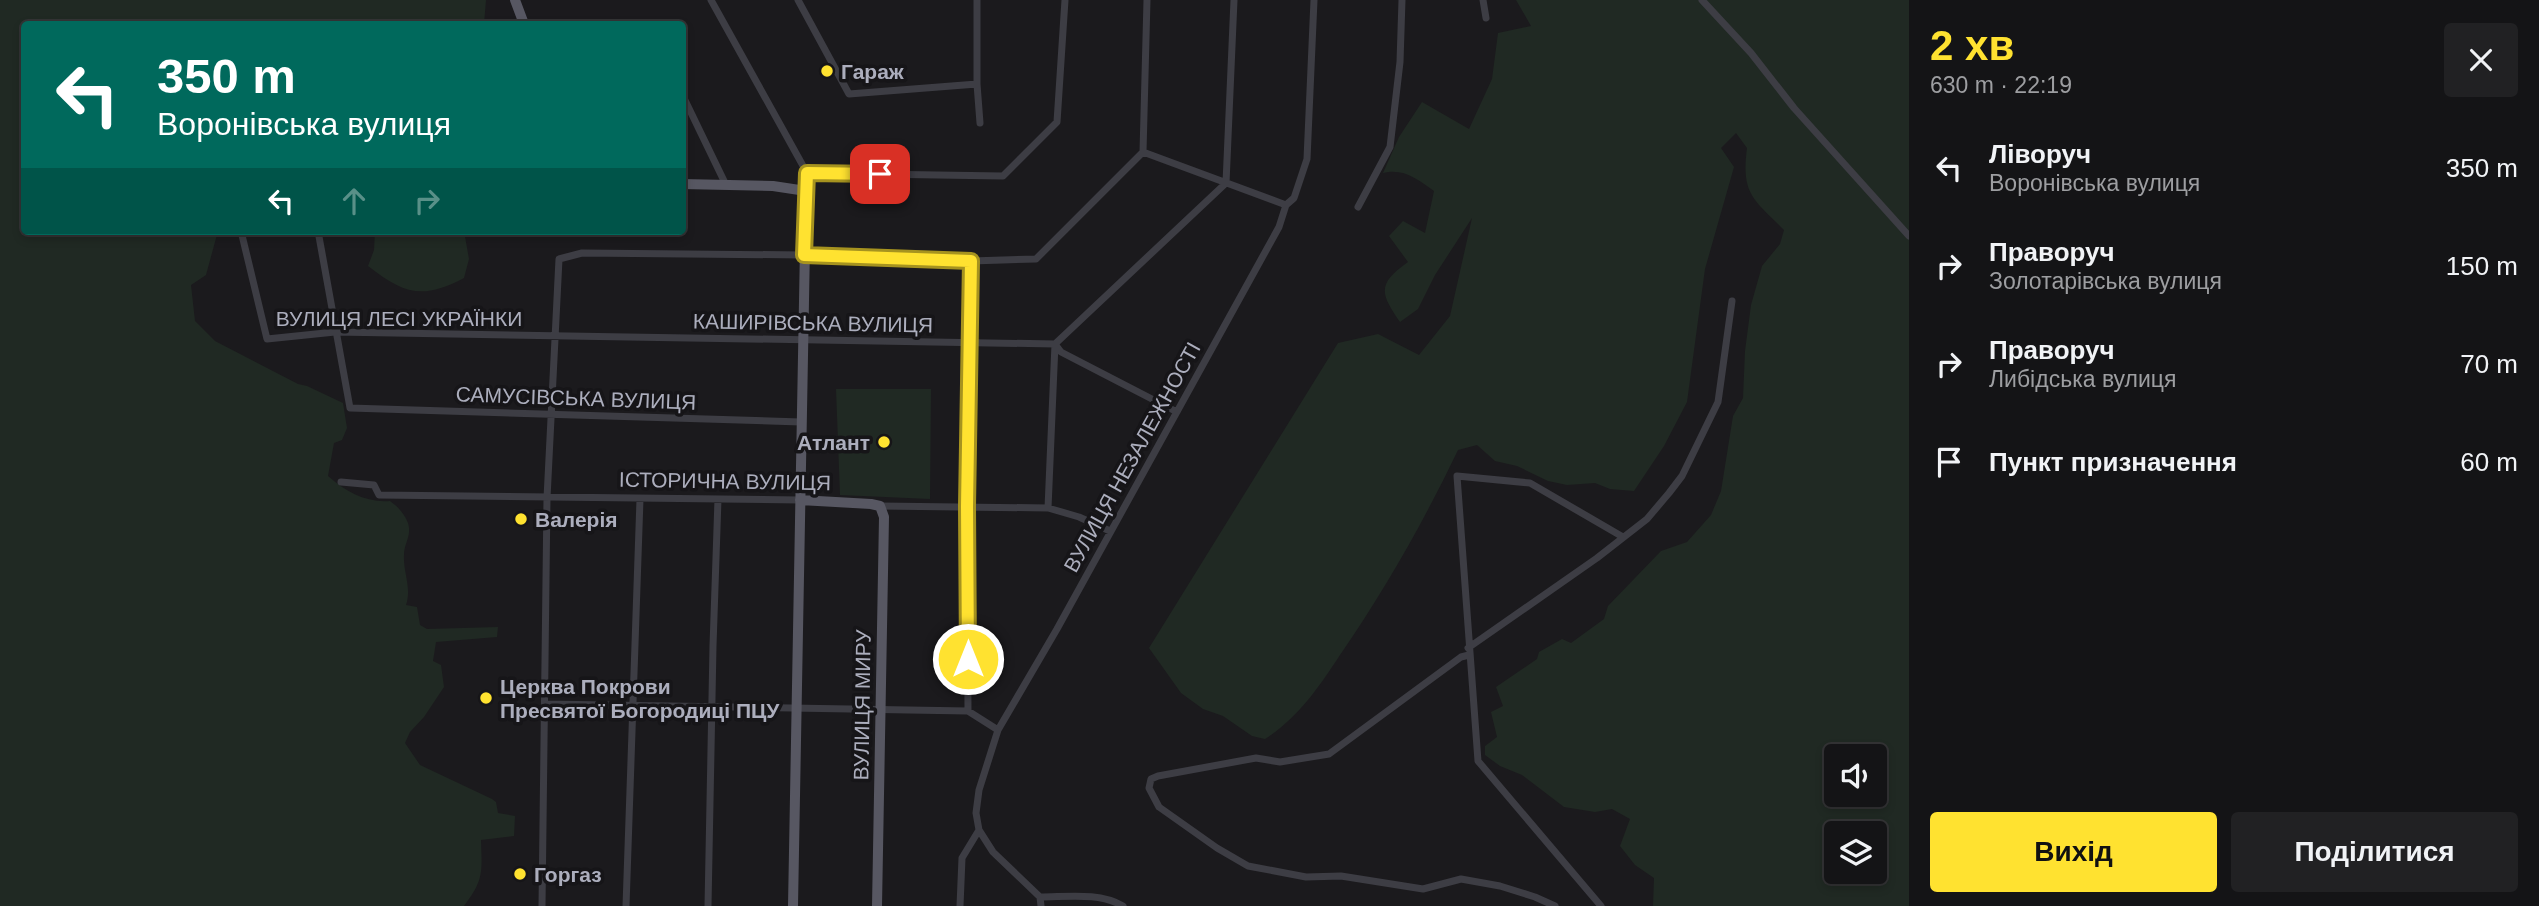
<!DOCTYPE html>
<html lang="uk">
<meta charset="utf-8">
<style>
body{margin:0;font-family:Arial,sans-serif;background:#212123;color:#f1f3f6;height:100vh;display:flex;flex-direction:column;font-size:26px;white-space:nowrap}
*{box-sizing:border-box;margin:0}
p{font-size:23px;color:#9d9ea1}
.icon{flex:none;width:38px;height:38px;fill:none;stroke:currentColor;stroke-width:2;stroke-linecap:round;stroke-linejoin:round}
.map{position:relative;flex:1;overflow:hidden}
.sheet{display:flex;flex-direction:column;background:#141416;width:630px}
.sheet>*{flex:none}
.hud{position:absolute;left:21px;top:21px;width:665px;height:214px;border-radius:7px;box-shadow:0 4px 10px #0003,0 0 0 2px #333335;background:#00695c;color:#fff;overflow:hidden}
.fabs{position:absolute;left:1824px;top:744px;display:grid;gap:14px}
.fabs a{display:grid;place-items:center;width:63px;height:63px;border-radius:7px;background:#141416;box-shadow:0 4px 10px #0003,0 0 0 2px #333335;font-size:35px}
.pin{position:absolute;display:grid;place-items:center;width:60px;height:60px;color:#fff;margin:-30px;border-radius:14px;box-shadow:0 4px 10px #0006}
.me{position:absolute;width:77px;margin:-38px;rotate:0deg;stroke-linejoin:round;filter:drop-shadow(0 0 5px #0008)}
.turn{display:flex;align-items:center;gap:24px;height:147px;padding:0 21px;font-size:32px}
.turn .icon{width:91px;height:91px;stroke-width:2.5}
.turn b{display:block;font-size:49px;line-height:60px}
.lanes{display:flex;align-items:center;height:66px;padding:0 21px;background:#0003;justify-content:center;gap:35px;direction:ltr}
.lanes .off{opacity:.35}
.round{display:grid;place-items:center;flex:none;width:74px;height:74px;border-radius:7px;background:#212123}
.summary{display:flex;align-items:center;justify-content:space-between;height:119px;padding:0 21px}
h1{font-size:42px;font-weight:800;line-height:52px;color:#ffe230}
.cta{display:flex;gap:14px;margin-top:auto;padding:14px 21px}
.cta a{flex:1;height:80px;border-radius:7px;background:#ffe230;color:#111;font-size:28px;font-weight:800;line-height:80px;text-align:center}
.cta a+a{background:#212123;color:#f1f3f6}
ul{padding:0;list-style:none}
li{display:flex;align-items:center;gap:21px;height:98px;padding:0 21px}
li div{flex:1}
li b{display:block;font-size:26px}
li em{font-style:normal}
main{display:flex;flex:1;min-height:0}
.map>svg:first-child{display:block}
.green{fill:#202923;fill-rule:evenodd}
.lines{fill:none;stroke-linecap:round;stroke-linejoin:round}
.minor{stroke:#3d3d44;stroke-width:7}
.primary{stroke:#575762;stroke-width:10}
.route-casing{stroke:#a6931f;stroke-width:18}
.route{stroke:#ffe230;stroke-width:12}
.poi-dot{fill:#ffe230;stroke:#161518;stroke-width:2.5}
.labels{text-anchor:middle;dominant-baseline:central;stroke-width:7;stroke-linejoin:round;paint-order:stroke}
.poi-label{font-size:21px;font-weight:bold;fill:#acaebd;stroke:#161518;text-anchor:start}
.street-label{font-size:21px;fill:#acaebd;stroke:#161518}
</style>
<main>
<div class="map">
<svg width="1909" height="906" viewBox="0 0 1909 906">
<rect width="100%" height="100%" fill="#1b1a1d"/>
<path class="green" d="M0,0H486L484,24H24V231H218L206,275L191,285L195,321L215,341L298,384L307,386L343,403L347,428L342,440L334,443L328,476C346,492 367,503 390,501C398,507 404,513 408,523C412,536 404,543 404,555C403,573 412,588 406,605L417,607L420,625L427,629L498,627L497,637L436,642L433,661L441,665L444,687L424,717L410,732L405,743L420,765L492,799L496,802L498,813L515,816L514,836L481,840C482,872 484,880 464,906H0Z
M1516,0H1909V906H1653L1654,878L1635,865L1620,846L1630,819L1612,809L1595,812L1564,807L1522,775L1500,766L1485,755V746L1497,737L1491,712L1503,706L1496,687L1537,659L1539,652L1562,639L1571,643L1604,619L1608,606L1661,551L1687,542L1711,515L1721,491L1733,416L1743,398L1745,351L1751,305L1762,266L1780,244L1784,230C1753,199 1741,194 1747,148L1736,133L1721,148L1734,167L1705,269L1687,402L1664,446L1634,491L1610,489L1595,483L1567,485L1548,481L1517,466L1495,461L1477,445L1458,450C1424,521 1385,590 1340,655C1319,687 1298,718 1265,739L1252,736L1223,716L1203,709L1181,693L1149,648L1338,343L1378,334L1419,355L1450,316L1472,218L1435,275L1418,309L1400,322C1380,293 1377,284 1408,262L1389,236L1403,221L1425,233L1434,191C1417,179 1404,168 1383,173L1399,137L1422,102L1469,129L1492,79L1498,33L1531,26ZM1836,756H1874V794H1836ZM1836,833H1874V872H1836Z
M375,231H464L469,259L464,278C422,300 404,294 368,266L374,250Z
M836,389H931L930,499L840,495Z"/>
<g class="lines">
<path class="minor" d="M711,0L807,173L806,191
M798,0L849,94L977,84
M977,0V84L980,123
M1483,0L1486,18
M1702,0L1751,53L1794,108L1909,236
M682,94L726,185
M1143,152L1147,0
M1143,152L1286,205
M807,173L1003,176L1057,122L1065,0
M1358,207L1390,147L1400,62L1402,0
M241,231L267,339L335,332L1055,344L1061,352L1177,412
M318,231L350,408L801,422
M341,482L374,485L379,495L800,500
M880,506L1048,508L1079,517L1110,531
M1048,508L1055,344L1226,183L1234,0
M1468,648L1597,558L1647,519L1669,493L1682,476L1718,402L1732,301
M1469,655L1461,657L1329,754L1280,762L1256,758L1158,776L1151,779L1149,788L1159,807L1217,848L1248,866L1306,877L1341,876L1423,889L1461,879L1500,886L1535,897L1555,906
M545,704L968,711L998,730
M968,711L967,506L971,261
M1040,897C1067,897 1099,892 1123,906
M542,906L547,498L559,259L582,253L804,255L971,261L1036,259L1143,152
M626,906L640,499
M708,906L713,646L718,499
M960,906L962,858L979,830
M1041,906L1040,897L993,852L979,830L976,813L979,790L998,730L1057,629L1279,227L1286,205L1294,198L1307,159L1314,0
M1601,906L1478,761L1457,476L1530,483L1623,537"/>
<path class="primary" d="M515,0L524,24
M682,184L773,186L806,191L793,906
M800,500L871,504L880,506L884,517L877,906"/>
</g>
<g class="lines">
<g class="route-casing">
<path id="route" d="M880,174L807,173L804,255L971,261L967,506L968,659"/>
</g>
<use href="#route" class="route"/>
</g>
<g class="poi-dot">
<circle cx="827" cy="71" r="7"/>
<circle cx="884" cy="442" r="7"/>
<circle cx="521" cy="519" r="7"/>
<circle cx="486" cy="698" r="7"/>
<circle cx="520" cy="874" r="7"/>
</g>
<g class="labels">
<g class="poi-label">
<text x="841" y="71">Гараж</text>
<text x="870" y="442" text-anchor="end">Атлант</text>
<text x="535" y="519">Валерія</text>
<text x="500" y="686">Церква Покрови<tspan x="500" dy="24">Пресвятої Богородиці ПЦУ</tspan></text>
<text x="534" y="874">Горгаз</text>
</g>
<g class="street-label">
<text x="399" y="318">ВУЛИЦЯ ЛЕСІ УКРАЇНКИ</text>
<text transform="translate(813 323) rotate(1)">КАШИРІВСЬКА ВУЛИЦЯ</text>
<text transform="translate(576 398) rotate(2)">САМУСІВСЬКА ВУЛИЦЯ</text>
<text transform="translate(1132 457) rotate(-61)">ВУЛИЦЯ НЕЗАЛЕЖНОСТІ</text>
<text transform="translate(725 481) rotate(1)">ІСТОРИЧНА ВУЛИЦЯ</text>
<text transform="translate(862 705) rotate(-89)">ВУЛИЦЯ МИРУ</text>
</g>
</g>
</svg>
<div class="fabs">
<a><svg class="icon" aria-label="sound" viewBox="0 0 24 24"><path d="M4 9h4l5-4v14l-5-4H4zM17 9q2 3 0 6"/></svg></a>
<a><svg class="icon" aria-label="layers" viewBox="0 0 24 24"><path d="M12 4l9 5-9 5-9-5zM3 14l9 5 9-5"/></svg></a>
</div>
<div class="pin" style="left:880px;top:174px;background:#d93025"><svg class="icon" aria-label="arrive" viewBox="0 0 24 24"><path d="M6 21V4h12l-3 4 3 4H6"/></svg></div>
<svg class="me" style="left:968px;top:659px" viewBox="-20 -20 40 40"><circle r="17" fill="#ffe230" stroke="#fff" stroke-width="3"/><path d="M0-11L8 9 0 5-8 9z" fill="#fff"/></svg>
<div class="hud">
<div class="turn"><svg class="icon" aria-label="left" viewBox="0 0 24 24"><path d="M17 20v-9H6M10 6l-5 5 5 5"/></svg><div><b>350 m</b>Воронівська вулиця</div></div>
<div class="lanes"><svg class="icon" aria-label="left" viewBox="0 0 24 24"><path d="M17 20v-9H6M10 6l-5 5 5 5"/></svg><svg class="icon off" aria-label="ahead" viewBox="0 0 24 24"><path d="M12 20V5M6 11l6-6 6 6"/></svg><svg class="icon off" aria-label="right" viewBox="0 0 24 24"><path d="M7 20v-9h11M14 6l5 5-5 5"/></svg></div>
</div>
</div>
<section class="sheet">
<div class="summary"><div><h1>2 хв</h1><p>630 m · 22:19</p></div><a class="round"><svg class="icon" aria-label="close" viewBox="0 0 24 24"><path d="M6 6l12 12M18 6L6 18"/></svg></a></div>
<ul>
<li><svg class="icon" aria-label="left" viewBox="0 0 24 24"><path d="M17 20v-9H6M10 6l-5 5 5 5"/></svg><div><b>Ліворуч</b><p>Воронівська вулиця</p></div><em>350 m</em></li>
<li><svg class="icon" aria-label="right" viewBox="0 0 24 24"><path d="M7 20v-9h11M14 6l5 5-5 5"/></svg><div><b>Праворуч</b><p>Золотарівська вулиця</p></div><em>150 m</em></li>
<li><svg class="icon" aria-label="right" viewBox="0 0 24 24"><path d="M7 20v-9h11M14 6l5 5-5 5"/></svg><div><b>Праворуч</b><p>Либідська вулиця</p></div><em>70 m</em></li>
<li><svg class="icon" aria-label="arrive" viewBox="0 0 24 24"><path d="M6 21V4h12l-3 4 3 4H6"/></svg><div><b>Пункт призначення</b></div><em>60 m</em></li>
</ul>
<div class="cta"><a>Вихід</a><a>Поділитися</a></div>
</section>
</main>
